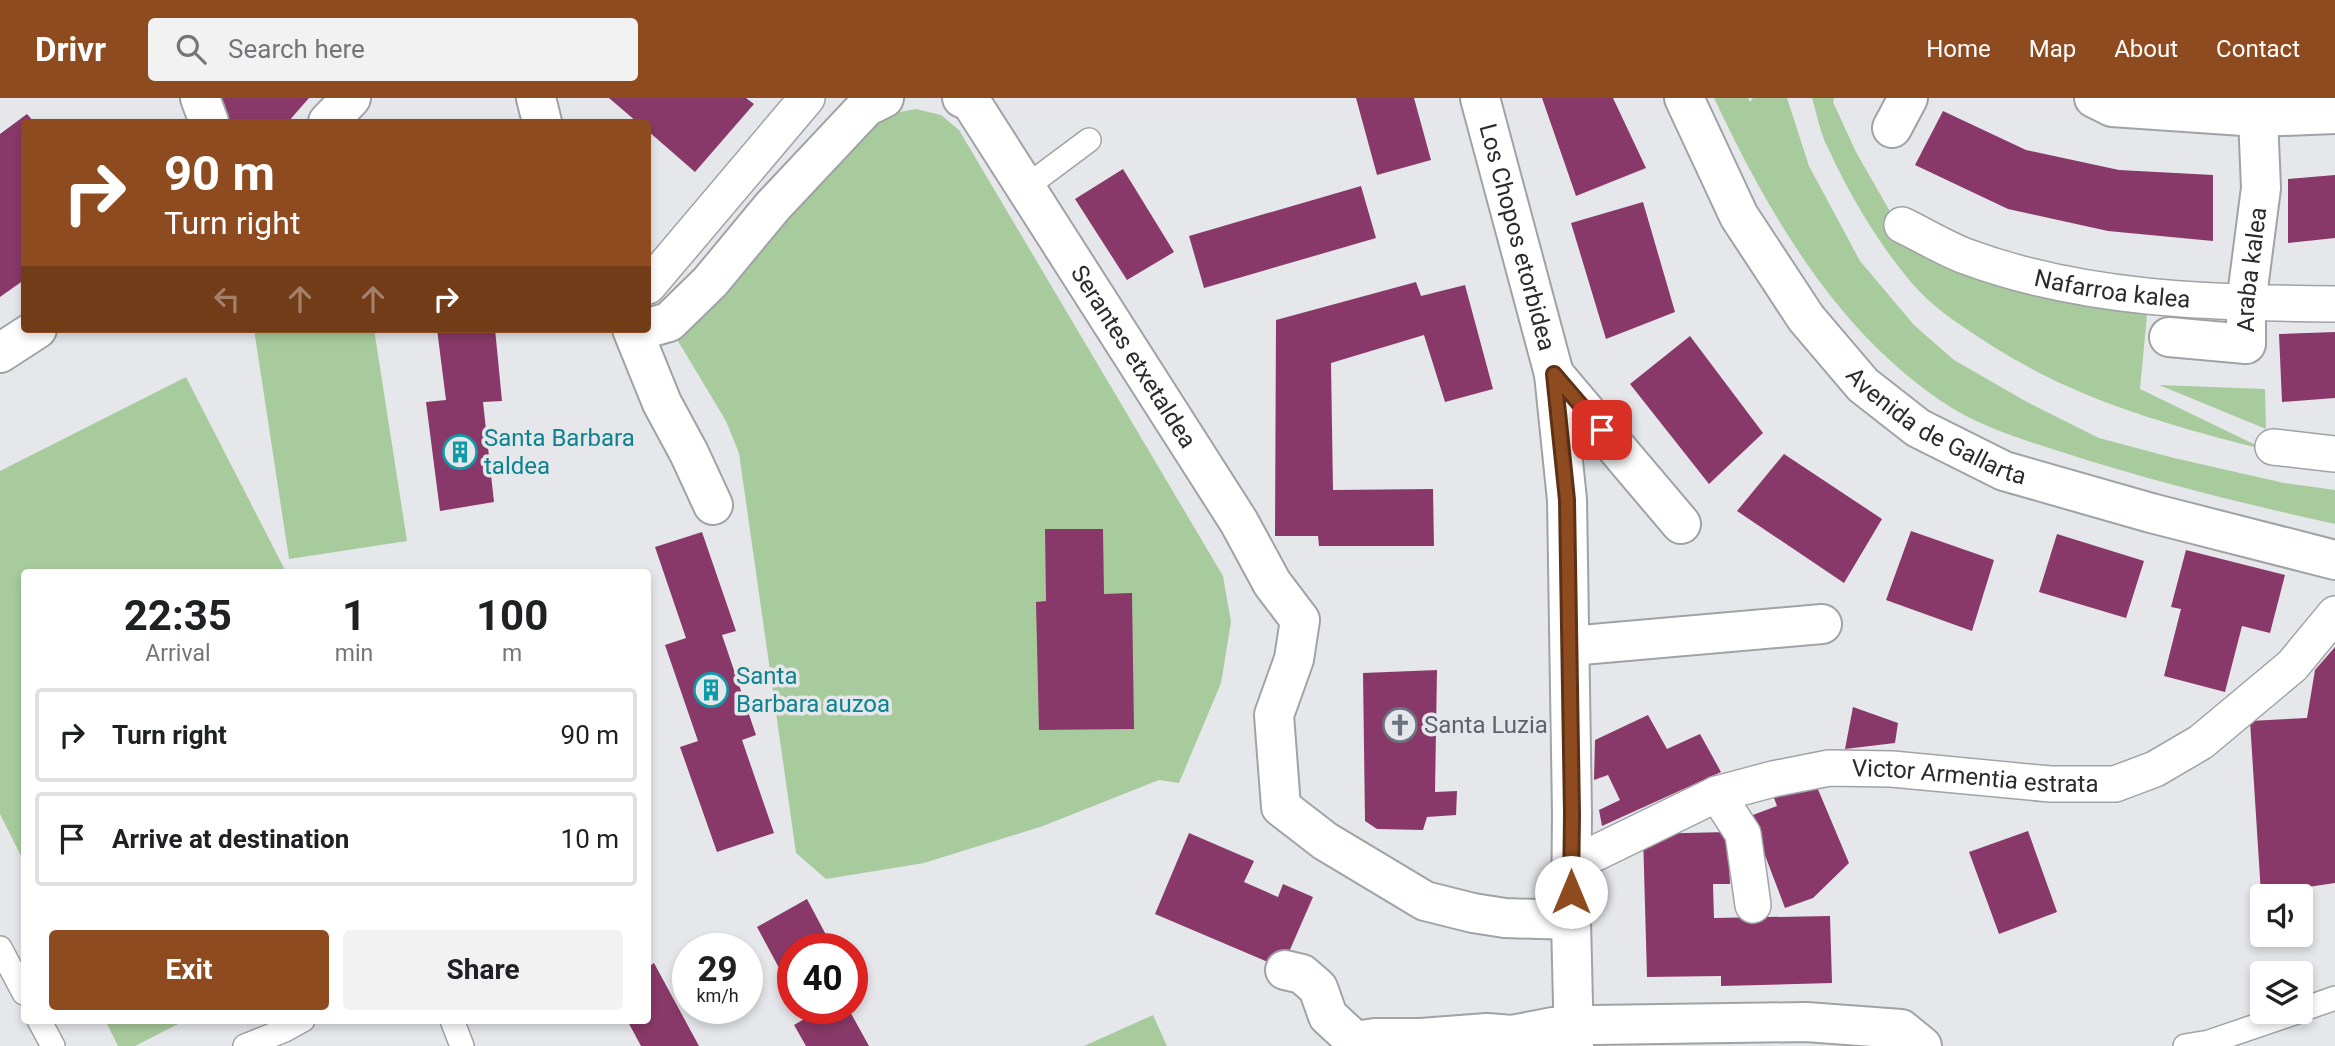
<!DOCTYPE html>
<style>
body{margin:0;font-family:Roboto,sans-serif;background:#f2f2f2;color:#202124;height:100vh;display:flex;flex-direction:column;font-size:26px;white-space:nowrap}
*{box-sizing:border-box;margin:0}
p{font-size:23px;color:#757577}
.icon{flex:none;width:38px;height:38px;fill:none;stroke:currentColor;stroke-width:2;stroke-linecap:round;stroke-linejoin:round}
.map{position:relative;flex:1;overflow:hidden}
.details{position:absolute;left:21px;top:471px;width:630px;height:455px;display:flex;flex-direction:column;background:#fff;border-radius:7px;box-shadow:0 4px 10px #0003}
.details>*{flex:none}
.banner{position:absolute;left:21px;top:21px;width:630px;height:214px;border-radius:7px;box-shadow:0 4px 10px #0003;background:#8f4b20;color:#fff;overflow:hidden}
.buttons{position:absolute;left:2250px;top:786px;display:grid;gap:14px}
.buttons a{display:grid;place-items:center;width:63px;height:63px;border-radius:7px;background:#fff;box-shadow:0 4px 10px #0003;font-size:35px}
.speed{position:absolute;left:672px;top:835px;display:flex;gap:14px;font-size:35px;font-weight:700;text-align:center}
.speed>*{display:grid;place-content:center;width:91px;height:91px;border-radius:50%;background:#fff;box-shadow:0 4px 10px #0003;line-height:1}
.speed small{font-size:18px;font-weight:400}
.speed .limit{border:10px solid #d22;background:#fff;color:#111}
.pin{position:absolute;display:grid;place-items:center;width:60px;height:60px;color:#fff;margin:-30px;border-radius:14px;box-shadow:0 4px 10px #0006}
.me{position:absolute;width:77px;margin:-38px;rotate:0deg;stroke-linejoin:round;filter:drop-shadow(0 0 5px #0008)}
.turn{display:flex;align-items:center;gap:24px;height:147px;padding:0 28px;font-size:32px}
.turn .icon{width:91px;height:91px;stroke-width:2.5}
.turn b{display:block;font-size:49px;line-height:60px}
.lanes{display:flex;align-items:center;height:66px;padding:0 28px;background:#0003;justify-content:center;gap:35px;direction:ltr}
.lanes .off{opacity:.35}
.eta{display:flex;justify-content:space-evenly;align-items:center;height:119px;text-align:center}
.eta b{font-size:42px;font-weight:700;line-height:49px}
.primary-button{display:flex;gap:14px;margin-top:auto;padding:14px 28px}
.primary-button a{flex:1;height:80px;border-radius:7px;background:#8f4b20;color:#fff;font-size:28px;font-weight:700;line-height:80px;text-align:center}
.primary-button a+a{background:#f2f2f2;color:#202124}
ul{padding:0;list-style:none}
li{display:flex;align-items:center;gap:21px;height:94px;margin:0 14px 10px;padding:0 14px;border:4px solid #e0e0e0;border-radius:7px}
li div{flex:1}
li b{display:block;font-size:26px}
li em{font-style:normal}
header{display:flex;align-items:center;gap:42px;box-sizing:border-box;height:98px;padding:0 35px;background:#8f4b20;color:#fff}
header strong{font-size:33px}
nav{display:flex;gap:38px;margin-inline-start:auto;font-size:24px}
.search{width:490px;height:63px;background:#f2f2f2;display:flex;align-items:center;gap:18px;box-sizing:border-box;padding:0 24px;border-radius:7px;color:#757577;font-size:26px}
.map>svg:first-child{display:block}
.green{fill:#a8cb9d}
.building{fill:#893969}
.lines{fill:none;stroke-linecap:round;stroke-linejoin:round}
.service-casing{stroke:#a0a2a5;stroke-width:26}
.pedestrian-casing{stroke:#a0a2a5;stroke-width:38}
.minor-casing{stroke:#a0a2a5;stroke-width:42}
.tertiary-casing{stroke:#a0a2a5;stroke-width:42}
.service{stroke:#fff;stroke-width:23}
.pedestrian{stroke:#fff;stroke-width:35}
.minor{stroke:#fff;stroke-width:38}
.tertiary{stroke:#fff;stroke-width:38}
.route-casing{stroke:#5d3115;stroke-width:18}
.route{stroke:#8f4b20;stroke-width:12}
.labels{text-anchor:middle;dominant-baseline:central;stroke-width:7;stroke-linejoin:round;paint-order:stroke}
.street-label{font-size:24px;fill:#2a2b2c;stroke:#e5e7ea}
.culture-label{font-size:24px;fill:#0d838f;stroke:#e5e7ea;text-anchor:start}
.worship-label{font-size:24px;fill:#5b616d;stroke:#e5e7ea;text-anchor:start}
</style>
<header>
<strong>Drivr</strong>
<div class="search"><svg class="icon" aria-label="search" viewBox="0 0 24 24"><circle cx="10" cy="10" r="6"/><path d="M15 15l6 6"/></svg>Search here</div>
<nav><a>Home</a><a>Map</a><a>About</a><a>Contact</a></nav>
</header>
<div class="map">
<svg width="2335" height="948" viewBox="0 0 2335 948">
<rect width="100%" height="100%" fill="#e5e7ea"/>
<path class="green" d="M1714,0H1748L1750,4L1753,0H1787L1809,68L1860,163L1914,227L1954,262L2027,304L2099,340L2174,360L2284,385L2335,392V426C2245,406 2155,384 2068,356C2024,342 1979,329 1941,303C1834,230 1768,114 1714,0Z
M1812,0H1834L1833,4L1856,54L1900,131L2140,202L2147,217L2140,291L2266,352C2164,326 2076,302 1986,244C1963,229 1938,213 1919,193C1883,154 1850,98 1828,50C1820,35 1817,16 1812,0Z
M916,11L941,17L959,32L1223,478L1231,524L1221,585L1179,685L1159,682L1043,728L924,765L826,781L796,755L739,355L726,323L672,233L861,30L884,17Z
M254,231H374L407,443L289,461Z
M186,279L286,474H24V764L0,716V373Z
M2159,287L2265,291L2266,331Z
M1153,917L1167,948H1084Z
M105,922H186L135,948H118Z"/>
<path class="building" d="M217,0H309L288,24H226Z
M609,0H746L754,6L695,74L648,33V24H637Z
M1356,0H1414L1431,62L1377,77Z
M1542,0H1613L1646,70L1576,98Z
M1943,13L2026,52L2119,72L2213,77V143L2108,133L2008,111L1915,67Z
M27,16L34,24H24V182L0,199V36Z
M1123,71L1174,154L1127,182L1075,101Z
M2335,77V140L2288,145V81Z
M1361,88L1376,140L1204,190L1189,138Z
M1643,104L1675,214L1606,241L1571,125Z
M1416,184L1421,198L1465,187L1493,291L1445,304L1424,237L1331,265L1333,392L1433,391L1434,448H1319L1318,438H1275L1276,222Z
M437,231H495L502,303L483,304L494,404L440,413L426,304L446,302Z
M2335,234V300L2282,304L2279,236Z
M1690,238L1763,335L1709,386L1630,286Z
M1784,356L1882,421L1844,485L1737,413Z
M1045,431H1103L1104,496L1132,495L1134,631L1039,632L1036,504L1046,503Z
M1911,433L1994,462L1972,533L1886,502Z
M702,434L736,533L722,537L756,637L742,642L774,735L717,754L680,649L698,643L665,547L686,540L655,449Z
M2057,436L2144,463L2126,520L2039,494Z
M2186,452L2285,477L2270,535L2242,528L2225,594L2164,578L2181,511L2171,509Z
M2335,549V785L2261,796L2250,623L2307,620L2315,572Z
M1437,572L1435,694L1457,693L1456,717L1427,719L1423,732L1377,731L1365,723L1363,575Z
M1853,609L1898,625L1895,645L1845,651Z
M1648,617L1667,651L1700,636L1721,674L1602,728L1599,712L1620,702L1608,677L1594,682L1595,642Z
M1817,689L1849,765L1813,800L1785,810L1750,718L1777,708L1774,700Z
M2028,733L2057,814L1999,836L1969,754Z
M1728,734L1730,786H1713L1714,820L1830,818L1832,885L1721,888V878L1647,879L1643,736Z
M1189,735L1254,763L1244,784L1278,799L1283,786L1313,799L1282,870L1155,816Z
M807,801L833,850H793V896L757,829Z
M654,865L699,948H641L627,922H648V869Z
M800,910H848L869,948H806L794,927L806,920Z"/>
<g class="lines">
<g class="service-casing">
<path id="service" d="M1026,89L1089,42
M0,850L24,895
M2301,912L2335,900
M39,922L53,948
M452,922L462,948
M245,948L285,932L303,922
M2185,948L2209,944L2297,914"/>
</g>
<g class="pedestrian-casing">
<g id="pedestrian">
<path id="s1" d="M1902,127C1923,137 1944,150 1965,158C2082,202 2212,205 2335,206"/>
<path d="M648,188L807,0"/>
<path d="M2273,349L2335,356"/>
<path d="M1717,696L1743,736L1753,807"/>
<path id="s2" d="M1571,767L1717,696L1773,681L1829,670L1892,671L2050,686H2115L2155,671L2201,644L2292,568L2335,516"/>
</g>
</g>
<g class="minor-casing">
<g id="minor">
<path d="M200,0L209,24"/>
<path d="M536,0L542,24"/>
<path id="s3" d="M962,0L971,4L1239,424L1272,485L1300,522L1294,561L1274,617L1281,709L1325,743L1425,803L1473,815L1505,820L1571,822"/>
<path d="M2094,0L2112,9L2258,19L2335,16"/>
<path d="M328,24L351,0"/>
<path d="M1892,30L1908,0"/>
<path d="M648,230L669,224L710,184L773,108L866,9L884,0"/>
<path d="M632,231L662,305L689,355L713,407"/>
<path id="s4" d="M2169,239L2246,246V206L2261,90L2258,19"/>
<path d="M0,255L37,231"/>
<path d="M1554,276L1681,426"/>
<path d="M1570,548L1822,526"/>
<path d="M1285,872L1302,876L1318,890L1328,918L1355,943L1375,940H1421L1487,935L1512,937L1553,929L1593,927L1806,924L1901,931L1922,948"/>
</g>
</g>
<g class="tertiary-casing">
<g id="tertiary">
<path id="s5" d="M1480,0L1554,276L1567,402L1572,716L1571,822L1574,948"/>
<path id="s6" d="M1684,0L1739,118L1806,220L1863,287L1918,330L2004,373L2151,415L2335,462"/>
</g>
</g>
<use href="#service" class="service"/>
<use href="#pedestrian" class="pedestrian"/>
<use href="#minor" class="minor"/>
<use href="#tertiary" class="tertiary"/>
</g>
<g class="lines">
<g class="route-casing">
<path id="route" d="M1571,794L1572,716L1567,402L1554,276L1602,332"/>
</g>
<use href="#route" class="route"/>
</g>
<defs>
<g id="building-ring" transform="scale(1.75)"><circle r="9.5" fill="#e5e7ea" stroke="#0f9aa8" stroke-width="1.5"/><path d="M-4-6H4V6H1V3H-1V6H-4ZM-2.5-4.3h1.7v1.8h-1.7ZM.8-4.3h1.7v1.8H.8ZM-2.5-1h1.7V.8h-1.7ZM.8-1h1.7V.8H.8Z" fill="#0f9aa8"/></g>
<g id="church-ring" transform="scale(1.75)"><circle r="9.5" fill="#e5e7ea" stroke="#6b7280" stroke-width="1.5"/><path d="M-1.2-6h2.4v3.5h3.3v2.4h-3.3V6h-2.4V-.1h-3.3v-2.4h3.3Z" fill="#6b7280"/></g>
</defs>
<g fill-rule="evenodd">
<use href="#building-ring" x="460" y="354"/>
<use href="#building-ring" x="711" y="592"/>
<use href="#church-ring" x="1400" y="627"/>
</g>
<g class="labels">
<g class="street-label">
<text stroke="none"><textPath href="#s5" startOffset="144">Los Chopos etorbidea</textPath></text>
<text stroke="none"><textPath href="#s4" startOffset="152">Araba kalea</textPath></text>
<text stroke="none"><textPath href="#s1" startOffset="222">Nafarroa kalea</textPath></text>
<text stroke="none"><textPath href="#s3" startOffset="312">Serantes etxetaldea</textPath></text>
<text stroke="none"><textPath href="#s6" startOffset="425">Avenida de Gallarta</textPath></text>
<text stroke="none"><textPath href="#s2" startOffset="424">Victor Armentia estrata</textPath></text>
</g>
<g class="culture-label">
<text x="484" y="340">Santa Barbara<tspan x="484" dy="28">taldea</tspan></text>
<text x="736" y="578">Santa<tspan x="736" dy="28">Barbara auzoa</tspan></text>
</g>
<g class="worship-label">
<text x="1424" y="627">Santa Luzia</text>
</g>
</g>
</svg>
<div class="buttons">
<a><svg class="icon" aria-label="sound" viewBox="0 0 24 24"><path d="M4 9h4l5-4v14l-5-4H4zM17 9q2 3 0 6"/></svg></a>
<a><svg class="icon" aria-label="layers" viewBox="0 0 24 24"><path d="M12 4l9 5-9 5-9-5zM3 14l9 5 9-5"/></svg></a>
</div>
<div class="speed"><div>29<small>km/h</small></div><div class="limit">40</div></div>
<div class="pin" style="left:1602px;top:332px;background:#d93025"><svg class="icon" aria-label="arrive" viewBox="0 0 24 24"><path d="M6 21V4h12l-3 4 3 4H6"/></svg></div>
<svg class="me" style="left:1571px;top:794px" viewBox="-20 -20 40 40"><circle r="19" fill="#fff"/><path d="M0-13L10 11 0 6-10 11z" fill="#8f4b20"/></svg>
<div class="banner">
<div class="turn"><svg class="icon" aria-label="right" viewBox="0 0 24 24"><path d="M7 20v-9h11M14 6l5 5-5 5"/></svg><div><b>90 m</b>Turn right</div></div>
<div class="lanes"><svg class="icon off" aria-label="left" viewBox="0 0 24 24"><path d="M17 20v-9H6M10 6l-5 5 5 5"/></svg><svg class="icon off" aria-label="ahead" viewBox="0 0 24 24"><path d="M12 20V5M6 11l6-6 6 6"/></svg><svg class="icon off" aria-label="ahead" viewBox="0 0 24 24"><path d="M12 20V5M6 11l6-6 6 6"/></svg><svg class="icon" aria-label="right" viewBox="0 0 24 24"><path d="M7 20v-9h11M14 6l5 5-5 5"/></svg></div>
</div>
<section class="details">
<div class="eta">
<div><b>22:35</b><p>Arrival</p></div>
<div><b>1</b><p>min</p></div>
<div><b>100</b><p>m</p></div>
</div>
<ul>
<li><svg class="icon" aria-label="right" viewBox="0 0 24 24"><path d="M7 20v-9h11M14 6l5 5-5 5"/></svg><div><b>Turn right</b></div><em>90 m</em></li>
<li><svg class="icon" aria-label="arrive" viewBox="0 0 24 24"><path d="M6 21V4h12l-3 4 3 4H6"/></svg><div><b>Arrive at destination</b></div><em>10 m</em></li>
</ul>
<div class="primary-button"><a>Exit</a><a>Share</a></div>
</section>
</div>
